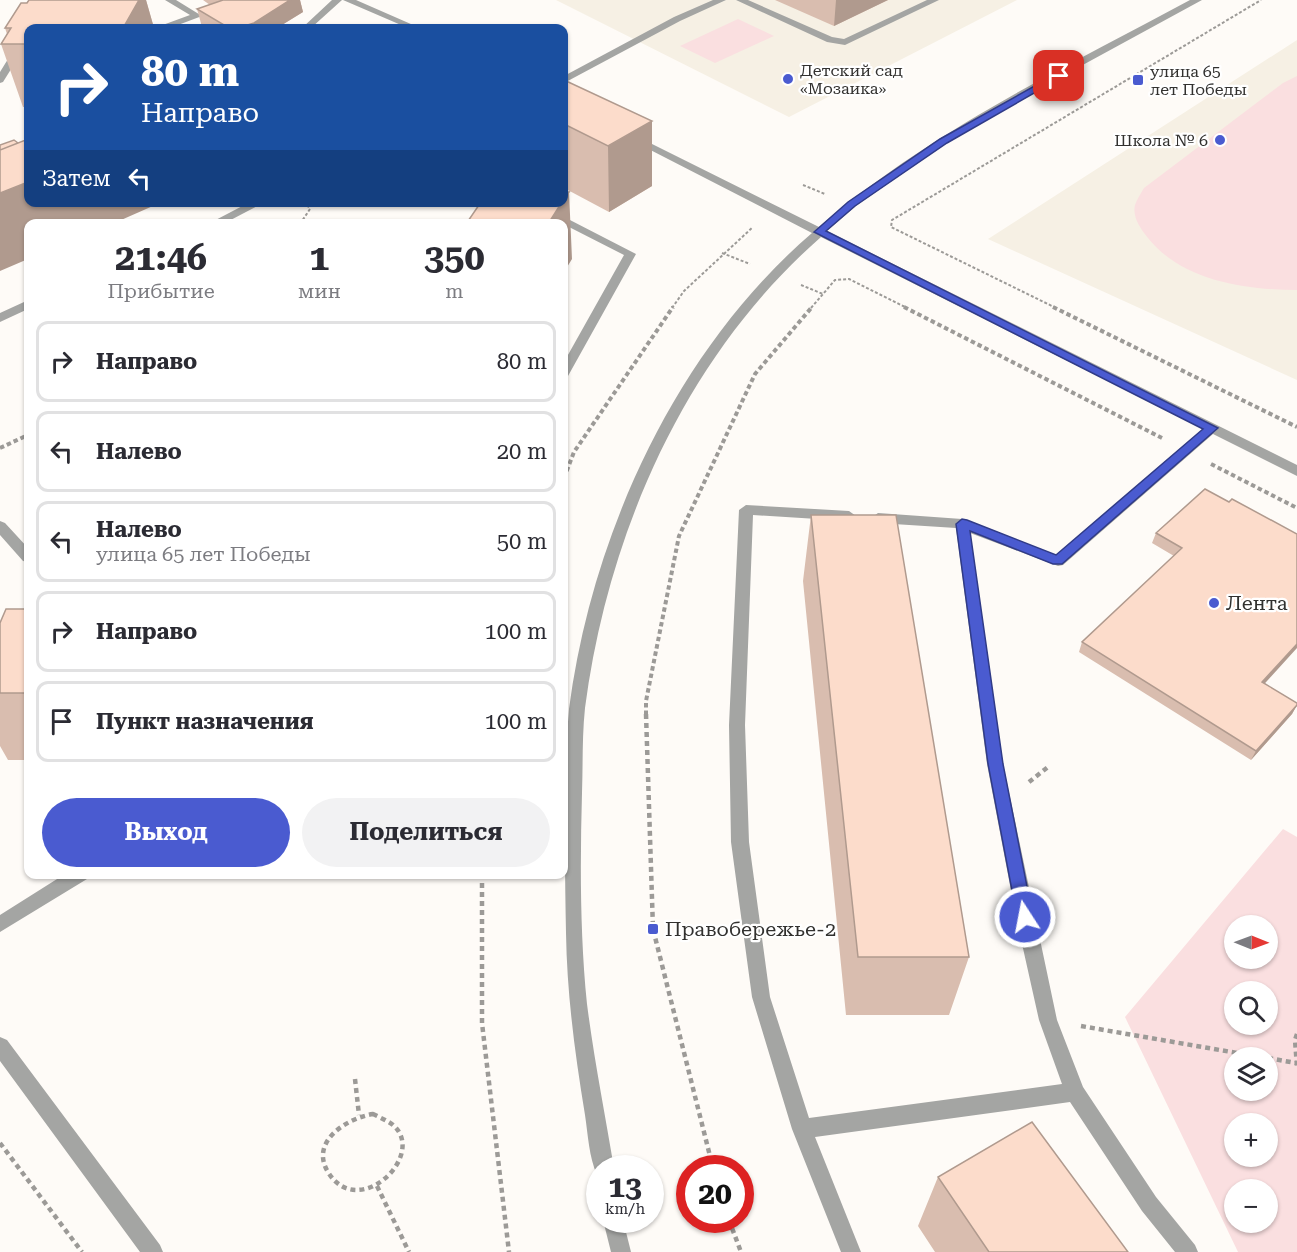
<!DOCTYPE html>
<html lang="ru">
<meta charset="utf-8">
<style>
body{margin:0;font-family:"Roboto Serif",serif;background:#f2f2f3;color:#2b2b33;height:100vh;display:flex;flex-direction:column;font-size:22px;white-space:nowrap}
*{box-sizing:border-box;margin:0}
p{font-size:20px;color:#7c7c81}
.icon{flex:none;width:33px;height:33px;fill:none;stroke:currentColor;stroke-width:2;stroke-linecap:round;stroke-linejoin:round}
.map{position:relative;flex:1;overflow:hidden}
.details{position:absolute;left:24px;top:219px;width:544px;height:660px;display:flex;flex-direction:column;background:#fff;border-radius:12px;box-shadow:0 2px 4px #0004}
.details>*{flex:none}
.banner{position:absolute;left:24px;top:24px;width:544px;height:183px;border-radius:12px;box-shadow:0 2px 4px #0004;background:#1a4fa0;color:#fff;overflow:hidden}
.needle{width:39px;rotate:91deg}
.tools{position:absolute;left:1224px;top:915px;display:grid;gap:12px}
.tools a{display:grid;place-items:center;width:54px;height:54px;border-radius:50%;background:#fff;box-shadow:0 2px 4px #0004;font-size:30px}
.speed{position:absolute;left:586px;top:1155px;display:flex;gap:12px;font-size:30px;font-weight:700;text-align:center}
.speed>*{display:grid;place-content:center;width:78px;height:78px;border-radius:50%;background:#fff;box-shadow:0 2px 4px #0004;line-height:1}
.speed small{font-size:15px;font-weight:400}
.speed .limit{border:9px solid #d22;background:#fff;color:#111}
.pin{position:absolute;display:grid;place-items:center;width:51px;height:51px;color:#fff;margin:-26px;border-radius:12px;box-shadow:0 3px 9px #0006}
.me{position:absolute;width:66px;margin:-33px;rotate:349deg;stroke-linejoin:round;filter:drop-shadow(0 0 4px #0008)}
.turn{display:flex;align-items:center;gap:21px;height:126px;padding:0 18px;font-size:27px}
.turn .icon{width:78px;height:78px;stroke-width:2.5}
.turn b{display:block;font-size:42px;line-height:51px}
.then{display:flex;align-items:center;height:57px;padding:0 18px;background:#0003;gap:12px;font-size:22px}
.eta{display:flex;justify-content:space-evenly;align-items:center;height:102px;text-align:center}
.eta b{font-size:36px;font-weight:700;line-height:42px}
.action{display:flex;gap:12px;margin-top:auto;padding:12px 18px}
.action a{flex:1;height:69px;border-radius:36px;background:#4a5bd0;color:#fff;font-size:24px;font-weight:700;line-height:69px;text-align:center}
.action a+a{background:#f2f2f3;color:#2b2b33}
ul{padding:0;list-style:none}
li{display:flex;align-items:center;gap:18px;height:81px;margin:0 12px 9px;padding:0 6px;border:3px solid #e1e1e2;border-radius:12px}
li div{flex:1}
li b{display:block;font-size:22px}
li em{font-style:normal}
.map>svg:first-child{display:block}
.built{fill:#f6f0e4}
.green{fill:#fadfe0;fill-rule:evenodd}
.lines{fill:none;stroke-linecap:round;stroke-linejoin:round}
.path-far2{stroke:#9c9a97;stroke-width:2;stroke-dasharray:3 2;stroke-linecap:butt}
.path-far1{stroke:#9c9a97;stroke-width:4;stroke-dasharray:4.5 3;stroke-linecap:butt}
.path{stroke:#9c9a97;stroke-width:4.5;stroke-dasharray:5 4;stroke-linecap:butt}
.minor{fill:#a4a5a3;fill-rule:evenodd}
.wall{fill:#d9bdaf}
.shaded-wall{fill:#b09a8e}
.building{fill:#fcdccb;stroke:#b09a8e;stroke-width:1.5}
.route{fill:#4a5bd0;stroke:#303b87;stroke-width:1.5}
.poi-dot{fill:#4a5bd0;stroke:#fff;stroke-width:2}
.labels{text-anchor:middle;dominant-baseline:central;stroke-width:4.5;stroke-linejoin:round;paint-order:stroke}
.far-poi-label{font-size:16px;fill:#32312f;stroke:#fff;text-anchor:start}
.poi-label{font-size:20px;fill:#32312f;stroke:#fff;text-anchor:start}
</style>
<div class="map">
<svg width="1297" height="1252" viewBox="0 0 1297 1252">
<rect width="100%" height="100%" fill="#fefbf7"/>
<path class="built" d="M556,0H1017L789,117Z
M1297,40V380L988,239Z"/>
<path class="green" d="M738,19L774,36L715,63L680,46Z
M1297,76V290C1246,290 1182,281 1148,238C1141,229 1132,217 1135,205C1137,199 1141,193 1144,188L1283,83Z
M1283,829L1297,837V1252H1238L1125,1017ZM1234,926H1268V958H1234ZM1234,992H1268V1024H1234ZM1234,1058H1268V1090H1234ZM1234,1124H1268V1156H1234ZM1234,1190H1268V1222H1234Z"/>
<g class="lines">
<path class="path-far2" d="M803,185L825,194
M300,224L310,209L305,202
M722,253L750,264
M801,285L823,294
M672,308L684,291L753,227
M811,308L835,280L849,279L907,308
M1056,308L891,227L892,220L1261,0"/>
<path class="path-far1" d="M904,307L1162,438
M1053,307L1297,427
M0,448L28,435
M1211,464L1297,508
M564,478L574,452L673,307
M646,715V701L679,536L755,374L812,307"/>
<path class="path" d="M646,714L653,929L713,1168
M1029,782L1048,767
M482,874V1023L509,1252
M1081,1026L1266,1058
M1297,1034L1295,1040L1297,1067
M1268,1058L1296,1063
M355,1079L359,1115
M373,1114C379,1117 388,1121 393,1125C428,1155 358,1222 328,1172C309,1141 348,1118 373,1114Z
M0,1143L82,1252
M377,1186L409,1252
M729,1220L741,1252"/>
<path class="minor" d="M165,0H176L202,16L170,28H159L160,26L190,15Z
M332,0H342L311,28H302Z
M343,0H356L420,28H408Z
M713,0H726L680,21L564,83V76L674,17Z
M736,0H748L832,37L844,39L927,0H939L845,45L827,42Z
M1190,0H1202L1024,97L937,149L856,206L827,231L1297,465V476L1213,434L1063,565L1058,566L970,533L1003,764L1057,1020L1083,1087L1156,1197L1195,1245L1198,1252H1175L1142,1211L1070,1102L815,1137L861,1252H841L792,1129L752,997L731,842L729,725L739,510L746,505L849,511L856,516L849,521L753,515L745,725L749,842L770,997L809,1118L1062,1084L1039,1020L1016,917L987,764L956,528L878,523L871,518L878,513L962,519L1056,555L1203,429L821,237C686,355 608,532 585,708C582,736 583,765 582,793C580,863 580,935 587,1004C594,1059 605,1114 614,1168H600V1176L597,1175C589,1157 588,1135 585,1115C575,1054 567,995 566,933C565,878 564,824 567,770C567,750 567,729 569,709C592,533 677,349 812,233L629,139L638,137L819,227C929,132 1062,69 1190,0Z
M28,36V42L3,82L0,83V72L21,38Z
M250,202H265L223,224H208Z
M520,202H535L636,254L568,376L564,377V362L624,255Z
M24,302H28V309L0,322V313Z
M0,521L5,523L28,548V562L23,561L0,535Z
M65,874H89L87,879L0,932V915Z
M0,1037L7,1040L160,1245L163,1252H140L0,1061Z
M603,1220H623L631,1252H611Z"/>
</g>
<path class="wall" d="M29,0H146L154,28H28V107H23L1,44L7,34L5,28Z
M203,0H300L303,12L277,28H204L202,27L197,9L210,5Z
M775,0H888L834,26Z
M564,80L652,186L609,212L564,188Z
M1205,489L1264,683L1297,705L1292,714L1251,760L1079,652L1082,642L1174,556L1152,543L1156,533Z
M811,515L969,957L949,1015H846L803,581Z
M28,609V760H8L0,746V623Z
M938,1177L1128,1252H935L918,1226Z"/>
<path class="shaded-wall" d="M139,0H146L154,28H123Z
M290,0H300L303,12L277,28H238Z
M836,0H888L834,26Z
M652,121V186L609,212L608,146Z
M28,182V202H162L112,224H28V259L0,271V193Z
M569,192L572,259L564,272V224H548L562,202H564V199Z
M1297,644V648L1257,692L1262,682Z
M1297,705L1292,714L1251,760L1256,751Z"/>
<path class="building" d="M29,0H139L123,28H28V44H1L11,28H5L21,3H27Z
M223,0H290L254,23L238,28H229L197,9Z
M564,80L652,121L608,146L564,124Z
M28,139V182L0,193V150Z
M14,140L18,143L0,150V145Z
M564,192H569L564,199Z
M481,202H562L548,224H466Z
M1205,489L1229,502L1232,499L1297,534V644L1262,682L1297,703V705L1256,751L1082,642L1182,548L1156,533Z
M811,515H896L969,957H858Z
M6,609H28V693H0V623Z
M1032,1122L1128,1252H989L938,1177Z"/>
<path class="route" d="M1056,74L1064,76L947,143L855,206L826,231L1218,428L1062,564H1053L970,531L1003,764L1033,917L1030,922L1025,924L1019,922L1017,917L988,764L956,524L962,519L967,520L1056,555L1203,429L814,232L848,202L940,139Z"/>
<g class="poi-dot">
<circle cx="788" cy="79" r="6"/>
<rect x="1132" y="74" width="12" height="12" rx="3"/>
<circle cx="1220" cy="140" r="6"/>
<circle cx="1214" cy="603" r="6"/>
<rect x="647" y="923" width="12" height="12" rx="3"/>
</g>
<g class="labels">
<g class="far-poi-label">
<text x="800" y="70">Детский сад<tspan x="800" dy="18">«Мозаика»</tspan></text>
<text x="1150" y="71">улица 65<tspan x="1150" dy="18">лет Победы</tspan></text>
<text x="1208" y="140" text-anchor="end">Школа № 6</text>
</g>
<g class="poi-label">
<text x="1226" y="603">Лента</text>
<text x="665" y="929">Правобережье-2</text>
</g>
</g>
</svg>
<div class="tools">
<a><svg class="needle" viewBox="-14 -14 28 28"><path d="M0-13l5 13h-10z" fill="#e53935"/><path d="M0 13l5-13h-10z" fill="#7c7c81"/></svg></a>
<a><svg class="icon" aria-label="search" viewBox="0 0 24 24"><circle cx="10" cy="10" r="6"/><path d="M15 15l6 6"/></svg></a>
<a><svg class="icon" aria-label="layers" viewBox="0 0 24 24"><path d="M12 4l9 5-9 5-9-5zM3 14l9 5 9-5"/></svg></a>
<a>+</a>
<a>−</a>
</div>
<div class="speed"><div>13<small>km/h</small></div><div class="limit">20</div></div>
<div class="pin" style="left:1059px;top:76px;background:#d93025"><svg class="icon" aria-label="arrive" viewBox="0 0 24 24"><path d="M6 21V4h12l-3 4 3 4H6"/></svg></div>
<svg class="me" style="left:1025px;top:917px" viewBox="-20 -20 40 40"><circle r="17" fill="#4a5bd0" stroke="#fff" stroke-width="3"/><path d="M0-11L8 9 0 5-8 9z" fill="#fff"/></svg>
<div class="banner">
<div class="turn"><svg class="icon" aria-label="right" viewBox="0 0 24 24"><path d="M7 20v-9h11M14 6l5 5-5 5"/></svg><div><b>80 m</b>Направо</div></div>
<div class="then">Затем<svg class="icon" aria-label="left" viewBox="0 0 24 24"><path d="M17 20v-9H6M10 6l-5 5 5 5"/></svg></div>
</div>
<section class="details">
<div class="eta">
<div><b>21:46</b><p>Прибытие</p></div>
<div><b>1</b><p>мин</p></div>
<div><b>350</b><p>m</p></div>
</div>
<ul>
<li><svg class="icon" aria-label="right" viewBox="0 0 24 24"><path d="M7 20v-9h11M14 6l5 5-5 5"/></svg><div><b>Направо</b></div><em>80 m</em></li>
<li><svg class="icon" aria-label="left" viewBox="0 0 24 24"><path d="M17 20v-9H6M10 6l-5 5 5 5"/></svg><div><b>Налево</b></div><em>20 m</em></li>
<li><svg class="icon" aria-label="left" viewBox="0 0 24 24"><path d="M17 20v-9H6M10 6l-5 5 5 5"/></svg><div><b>Налево</b><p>улица 65 лет Победы</p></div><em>50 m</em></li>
<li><svg class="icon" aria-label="right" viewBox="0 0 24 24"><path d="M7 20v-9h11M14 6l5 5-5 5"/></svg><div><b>Направо</b></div><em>100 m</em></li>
<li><svg class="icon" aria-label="arrive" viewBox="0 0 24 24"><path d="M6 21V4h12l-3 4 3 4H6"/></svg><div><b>Пункт назначения</b></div><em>100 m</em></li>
</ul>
<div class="action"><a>Выход</a><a>Поделиться</a></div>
</section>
</div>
